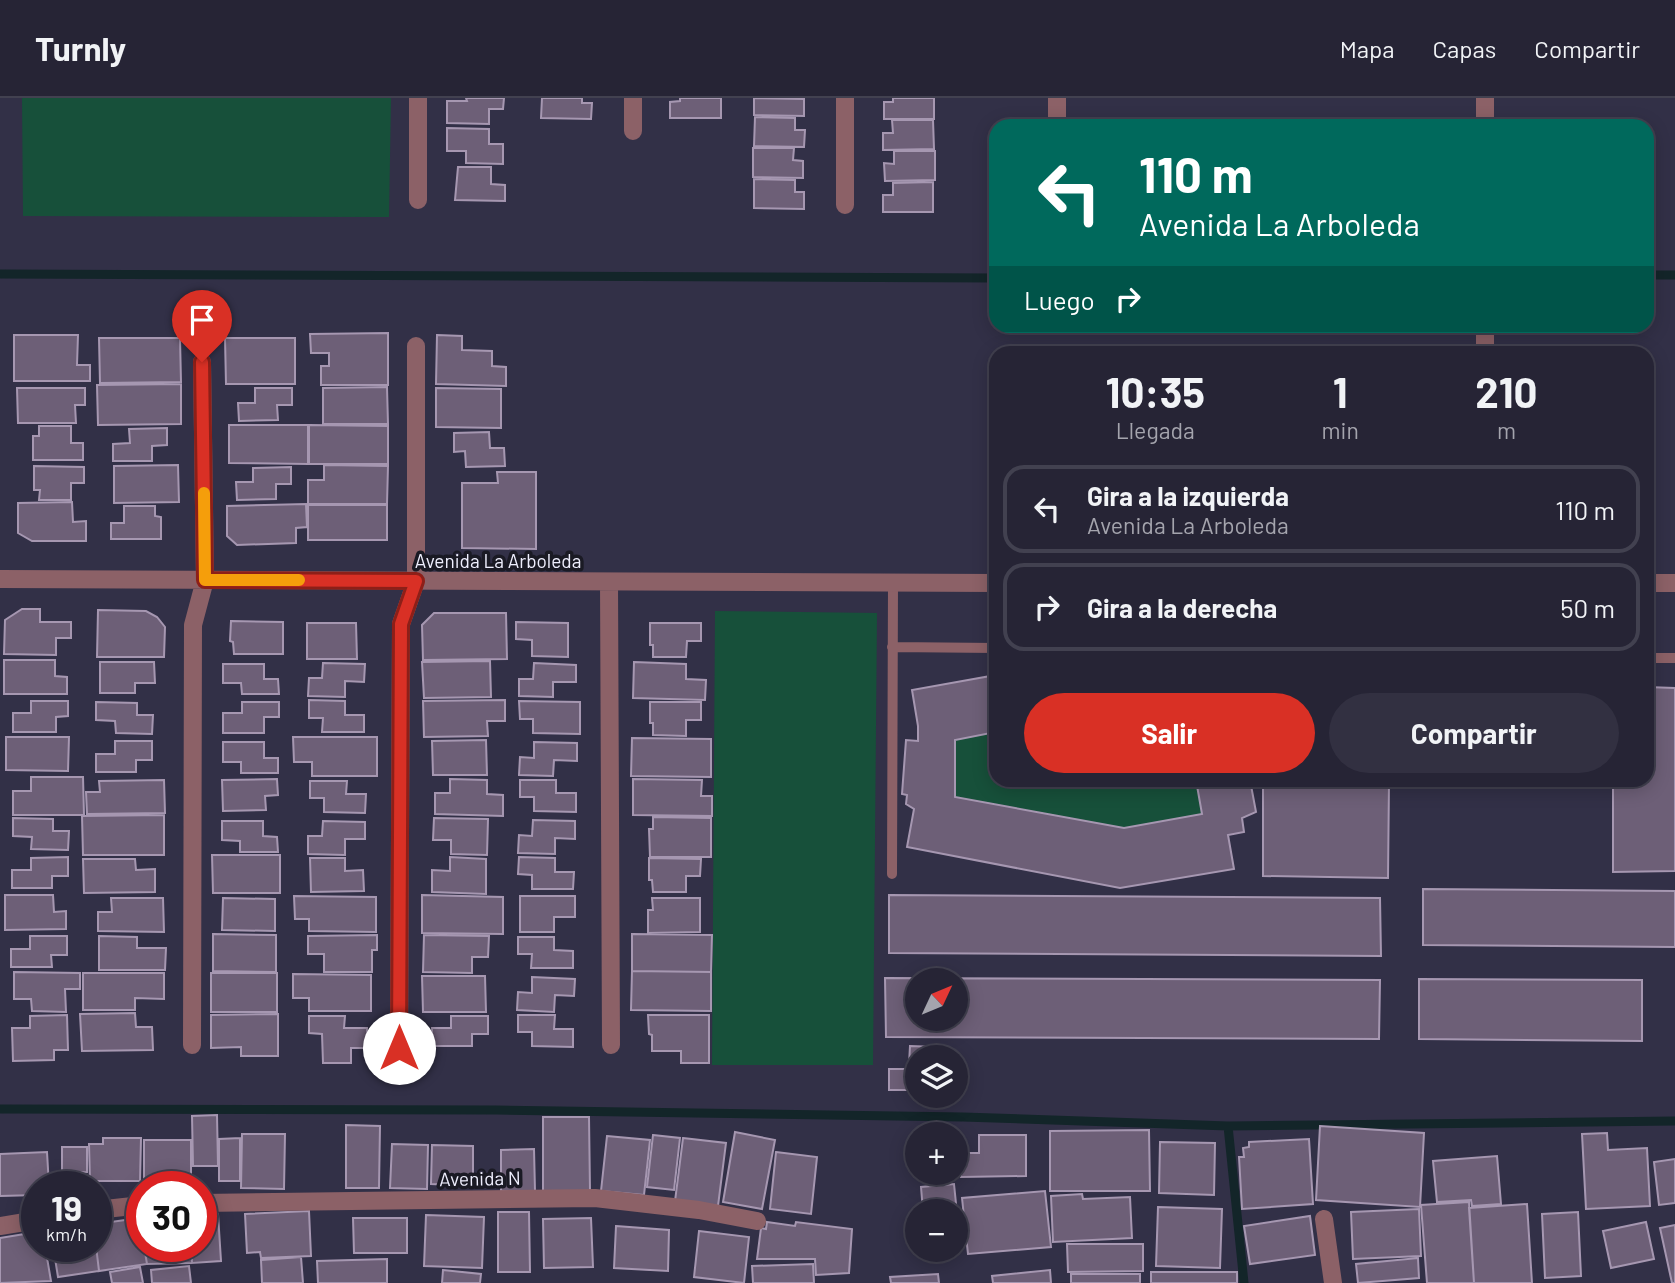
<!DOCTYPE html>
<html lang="es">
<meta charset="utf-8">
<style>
body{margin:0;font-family:Barlow,sans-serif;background:#323041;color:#f1f3f6;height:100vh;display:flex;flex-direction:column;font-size:26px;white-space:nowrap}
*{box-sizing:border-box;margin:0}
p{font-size:23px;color:#a4a4ad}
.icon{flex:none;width:38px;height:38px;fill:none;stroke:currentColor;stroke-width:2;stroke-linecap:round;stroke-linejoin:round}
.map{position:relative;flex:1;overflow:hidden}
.panel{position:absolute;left:989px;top:248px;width:665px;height:441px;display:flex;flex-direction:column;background:#262435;border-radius:21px;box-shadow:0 4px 18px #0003,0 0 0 2px #424150}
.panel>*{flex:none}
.hud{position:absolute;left:989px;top:21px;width:665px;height:214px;border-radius:21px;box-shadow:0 4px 18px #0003,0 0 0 2px #424150;background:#00695c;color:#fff;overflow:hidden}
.needle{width:46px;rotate:46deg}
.controls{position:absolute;left:905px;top:870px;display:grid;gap:14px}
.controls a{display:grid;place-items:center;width:63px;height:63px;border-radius:50%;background:#262435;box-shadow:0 4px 18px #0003,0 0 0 2px #424150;font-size:35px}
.speed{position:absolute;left:21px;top:1073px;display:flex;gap:14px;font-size:35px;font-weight:700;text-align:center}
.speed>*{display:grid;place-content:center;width:91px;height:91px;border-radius:50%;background:#262435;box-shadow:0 4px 18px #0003,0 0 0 2px #424150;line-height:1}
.speed small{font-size:18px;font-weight:400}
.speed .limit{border:10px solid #d22;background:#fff;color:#111}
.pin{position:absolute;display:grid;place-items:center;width:60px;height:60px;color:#fff;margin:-72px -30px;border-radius:50% 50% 50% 0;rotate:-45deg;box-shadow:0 0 7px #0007}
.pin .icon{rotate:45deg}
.me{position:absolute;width:77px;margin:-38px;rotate:0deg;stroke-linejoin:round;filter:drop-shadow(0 0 5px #0008)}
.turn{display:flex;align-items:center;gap:24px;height:147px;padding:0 35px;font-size:32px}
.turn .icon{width:91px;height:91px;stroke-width:2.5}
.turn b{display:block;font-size:49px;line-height:60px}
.then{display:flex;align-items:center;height:66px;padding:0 35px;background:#0003;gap:14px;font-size:26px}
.eta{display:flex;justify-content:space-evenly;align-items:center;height:119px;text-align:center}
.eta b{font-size:42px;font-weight:700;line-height:49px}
.cta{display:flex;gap:14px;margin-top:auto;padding:14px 35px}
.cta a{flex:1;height:80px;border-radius:42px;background:#d93025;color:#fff;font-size:28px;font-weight:700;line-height:80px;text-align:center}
.cta a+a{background:#323041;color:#f1f3f6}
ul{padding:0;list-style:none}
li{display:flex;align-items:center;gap:21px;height:88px;margin:0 14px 10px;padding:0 21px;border:4px solid #424150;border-radius:21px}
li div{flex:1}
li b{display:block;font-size:26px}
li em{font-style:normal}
header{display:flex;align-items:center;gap:42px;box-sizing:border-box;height:98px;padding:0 35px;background:#262435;border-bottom:2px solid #424150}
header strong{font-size:33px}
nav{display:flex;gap:38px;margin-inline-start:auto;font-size:24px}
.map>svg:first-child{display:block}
.green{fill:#17503a}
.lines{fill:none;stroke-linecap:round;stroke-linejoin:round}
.stream{stroke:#132529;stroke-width:9}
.building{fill:#6d5f77;stroke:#a697b1;stroke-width:2;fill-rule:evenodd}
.lane{stroke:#8c6167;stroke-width:10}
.street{stroke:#8c6167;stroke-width:18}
.route-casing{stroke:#8d1f18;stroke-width:18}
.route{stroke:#d93025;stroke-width:12}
.slow{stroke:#f59e0b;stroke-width:12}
.labels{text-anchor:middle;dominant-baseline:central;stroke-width:7;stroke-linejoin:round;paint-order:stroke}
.street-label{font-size:19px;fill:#efeffe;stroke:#1a1a24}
</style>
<header>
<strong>Turnly</strong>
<nav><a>Mapa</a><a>Capas</a><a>Compartir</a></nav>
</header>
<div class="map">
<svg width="1675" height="1185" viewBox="0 0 1675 1185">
<rect width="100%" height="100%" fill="#323047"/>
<path class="green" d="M22,0H391L389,119L23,118Z
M715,513L877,515L873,967H712Z
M996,634V682L1196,683L1202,716L1124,730L955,699V642Z"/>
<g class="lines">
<path class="stream" d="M0,176L996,180
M1647,177H1675
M0,1011L497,1012L963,1019L1228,1028L1675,1023
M1228,1028L1244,1185"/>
</g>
<path class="building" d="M466,0H504L503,11H489V26L447,25V3H467Z
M542,0H582V5H592L591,21L541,20Z
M680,0H721V20H670V4L680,3Z
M754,0L804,1V18L754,17Z
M893,0H934V21H884V4H893Z
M755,19L795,20V32H805L804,49L754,48Z
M892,22H933L934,51L883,52V35H893Z
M447,30L489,31V46H503V66L466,65V53H447Z
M753,50H794L793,62L803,63V80L753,79Z
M894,53H935V82L885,83L884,65L894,66Z
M458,69H491V86L505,87V103L455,102Z
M754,81L795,82V94H804V111L754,110Z
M933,84V114H883V97H893V85Z
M388,235V287H321V268H329V255H311L310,236Z
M14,237H78L77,267H90V283H14Z
M437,237L462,238V252L492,253V268L506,269V288L436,286Z
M99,240H180L181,284L100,285Z
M225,240H295V286H226Z
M181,286V326L98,327L97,287Z
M387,289L388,326H323V290Z
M17,290H85V307H75L76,325H18Z
M255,290H292V307H277L278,322L239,323L238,305H255Z
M436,290L501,291V330L436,329Z
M229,327H308V366L229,365Z
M309,327L388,328V366H309Z
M39,328H71V345H83V362H33V338H39Z
M167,330V347L152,348V363H113V346L130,345L129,331Z
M489,334L490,350H504L505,368L466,369L465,353L454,354V335Z
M178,367L179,404L114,405V368Z
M324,367L388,368L387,406H308V382H324Z
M34,368L84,369V385H71V402H39L40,392H34Z
M291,369V386H276V401L237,402L236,384H253V370Z
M497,374H536V451L462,450V385H498Z
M72,404L73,424L86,423V443H32L18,435V405Z
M306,406L307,429L296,430V445L237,447L227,438V408Z
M308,407H387V442H308Z
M124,408H155V418L161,419V441H111V425H124Z
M22,511H40V524H71V540H56V557L4,556L5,522Z
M98,512L146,513L157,519L165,529L164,559H97Z
M434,515H506L507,561L423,562L422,527Z
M231,523L283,524V556H234L233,544L230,543Z
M516,524L568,525V559L532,558V542L516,541Z
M307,525H356L357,561H307Z
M650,525H701V543H687L686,559H653V547H650Z
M4,562H55V578L67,579V596H4Z
M490,563L491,599L424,600L422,564Z
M100,564H154L155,585H135V595H100Z
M634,564L686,566V581L706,582L705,602L633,600Z
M323,565L365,566L364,584L345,583V599L308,598L309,580H322Z
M534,565L576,567V584H553V599L519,598V581H533Z
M223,566H264V581H278L279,596H242L241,585H223Z
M996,577V634L955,642V699L1124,730L1202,716L1196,682H1250L1256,714L1242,720L1244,734L1228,737L1234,771L1120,790L907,749L914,711L906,706L907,697L902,696L906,642L918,643V628L912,592Z
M1647,589L1675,590V773L1613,774V682H1647Z
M309,602L345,603V617H364V634H322L323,620H309Z
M505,602V623H487L488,638L424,639L423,603Z
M31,603H68V618L56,619V634H13V615H31Z
M519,603L580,604V636L533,635V621H520Z
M96,604L137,605V617H153L152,636L116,635L115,623L96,622Z
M242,604H279V619H264V635H223V615H242Z
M650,604H701V622H686V638L653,637V625H650Z
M6,639H69L68,673L6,672Z
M293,639H377V678H312V664H294Z
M632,640L711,641V679L631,678Z
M486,642L487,677H433L432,643Z
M115,643H152V662H136V674H96V656H115Z
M223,644H264V660H278V675H241V664H223Z
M534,644L577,645V663L554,662L553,678L519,677L520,659L534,660Z
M31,679H83L84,717H13V693H31Z
M277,681L278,697L265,698L266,712L223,713L222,682Z
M450,681L487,682V696L503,697V718L435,716V695H450Z
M633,681L702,682L701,698H712V718L633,717Z
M164,682L165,715L87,716L86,694H100L99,683Z
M520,682H556V695H576V714L534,713V699H520Z
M1263,682L1389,684L1388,780L1263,778Z
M310,683H347L346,696H366L365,715L324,714V700H310Z
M164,717V757H83L82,718Z
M653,719L711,720V759H650L649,731H653Z
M13,720L53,721V733H69L68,752L31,751L32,739L13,738Z
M434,720L488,721L487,757L451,756V742H433Z
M533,722L575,723V741L555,740V756L518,755L519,737L532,738Z
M222,723H263V738L277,739L278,754H240V743L222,742Z
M323,723L365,724V741H345V757L308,756V738H322Z
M212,757H280V795H213Z
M68,759V778H52V790H12V772H31V760Z
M450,759L486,761V796L432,794V772L450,773Z
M519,759L555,760V774H574L573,791H532V777L518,776Z
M310,760H345V773L363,772L364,793L311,794Z
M649,760L701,761L700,778H686V794H653L652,782H649Z
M83,761H135L136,772L155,771V794L84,795Z
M1423,791L1675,793V849L1423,847Z
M5,797H53L54,814L66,813V831L5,832Z
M422,797L503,799V836L422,835Z
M889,797L1380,800L1381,858L889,855Z
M294,798L376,799V834L309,833V821H295Z
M520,798H575V819H554V834H520Z
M111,800H163L164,834L98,833V814H112Z
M223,800L275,801V833L222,832Z
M652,800H700V834L648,835V812H653Z
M213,836L276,837V874L213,873Z
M632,836L712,837L711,874L632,873Z
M377,837V852H372V874H324V856H308V838Z
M424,837L489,838L488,859H472V875L423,874Z
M30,838H67V857H51L52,869H11V851H30Z
M99,838L137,839V850H166L165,872H99Z
M518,839H554V852L573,853V870H531L532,856H518Z
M632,873L711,874V913L631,912Z
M14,874L80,875V891H65L66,914L32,913L31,901H14Z
M83,875H164V901L135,900V912H83Z
M211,875H277V914H211Z
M293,876L371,877V913H309V900H293Z
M422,878H485L486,914H423Z
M532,879L575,881L574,898L555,897L554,914L517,912L518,894L532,895Z
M885,880L1380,882L1379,941L886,939ZM917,882H956V920H917Z
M1419,881L1642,882V943L1419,941Z
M135,915L136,929H152L153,952L82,953L80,916Z
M278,916V958H241V949L211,950V917Z
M67,917L68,952H54V962L13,963L12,930H30V918Z
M518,917H555L554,931H573V949L532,948V934H518Z
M648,917H709V965H681V953H652V937L649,936Z
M309,918H345L344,930H367V950H351V965H323L322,936L309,935Z
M451,918H488V936H472V948H432V930H451Z
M910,948L937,949V959H917V966H909Z
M889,971H917V992H889Z
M217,1017L218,1068H193L192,1018Z
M543,1019H589L590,1093H543Z
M346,1027L380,1028L379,1090H346Z
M1320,1028L1424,1035L1420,1109L1316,1102Z
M1149,1032L1150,1093H1050V1033Z
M735,1034L775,1042L762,1111L723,1104Z
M1607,1035L1608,1052L1647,1050L1650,1108L1586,1111L1582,1036Z
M242,1036H285L284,1091L241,1090Z
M653,1037L680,1040L674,1092L647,1089Z
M979,1037H1026V1078L961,1079V1055H979Z
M607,1038L650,1042L644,1097L601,1093Z
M103,1040H141L140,1083H90L89,1046H103Z
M240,1040V1083H219V1041Z
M683,1040L726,1045L718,1108L675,1103Z
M1309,1041L1313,1106L1242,1111L1239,1059H1244L1243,1050L1249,1049V1044Z
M144,1042H191V1088H144Z
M1160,1044L1215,1045L1214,1097L1159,1095Z
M392,1046L428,1047L427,1091L390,1090Z
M432,1047L473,1048V1088L431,1086Z
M62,1049H87V1074L62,1075Z
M534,1051L535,1093H501V1052Z
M47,1054L49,1088H37V1097L0,1098V1056Z
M776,1054L817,1059L811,1116L770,1111Z
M1497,1058L1501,1106L1472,1108L1471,1102L1437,1104L1433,1063Z
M1675,1061V1105L1659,1107L1654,1064Z
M954,1086L959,1135H956V1113H923L921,1089Z
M1045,1093L1051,1149L968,1156L962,1100Z
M1082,1096L1083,1101L1130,1099L1132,1140L1053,1144L1051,1098Z
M1469,1104L1474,1185H1427L1421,1107Z
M1527,1106L1532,1185H1474L1469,1110Z
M1158,1109L1222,1111L1220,1170L1156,1168Z
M1419,1111L1421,1158L1353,1161L1351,1114Z
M309,1113L311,1158L261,1160L260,1154L247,1155L245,1116Z
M498,1114H529L530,1174H498Z
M1578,1114L1581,1178L1545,1180L1542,1116Z
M218,1116L221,1163L192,1165L191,1148H201V1117Z
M426,1117L484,1119L482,1170L424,1168Z
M1310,1118L1315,1157L1250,1166L1244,1128Z
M140,1120L142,1148H144L147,1166L99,1173L96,1148V1126Z
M353,1120H407V1155H354Z
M591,1120L593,1169L544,1170L543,1121Z
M767,1124L795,1128L796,1124L852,1131L849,1175L816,1177L815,1161H757L761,1130L766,1131Z
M1646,1124L1654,1161L1611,1170L1603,1133Z
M1675,1127V1185H1672L1660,1130Z
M616,1128L669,1132L668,1173L614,1170Z
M699,1133L749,1139L744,1185L694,1179Z
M37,1134V1148H45L51,1183L0,1185V1140Z
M1067,1146H1143V1173L1068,1174Z
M53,1148H96L99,1173L58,1179Z
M144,1148H191L192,1165L147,1166Z
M301,1159L303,1185H262L261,1162Z
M1418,1160L1419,1180L1358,1185L1356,1166Z
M387,1161V1185H318L317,1163Z
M813,1166L814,1185H753L752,1168Z
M189,1168L191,1185H152L151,1172Z
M140,1169L143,1185H112L110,1174Z
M443,1172L481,1176L480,1185H442Z
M1050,1172L1051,1185H993L992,1178Z
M1151,1174H1237V1185H1151Z
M938,1176L939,1185H891L890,1179Z
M1071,1176H1140V1185H1071Z"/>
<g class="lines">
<path class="lane" d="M892,549L996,550
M1647,560H1675
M892,776L893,486"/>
<path class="street" d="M1485,0V28
M1057,28V0
M633,33V0
M418,102V0
M845,107V0
M1485,228V256
M0,481L996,485
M609,484L611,947
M1647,485H1675
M192,947L193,527L205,482L202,264
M399,950L401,526L416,483V248
M201,1105L595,1100L699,1112L757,1123
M96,1112L142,1107
M1324,1121L1333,1185
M0,1128L37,1122"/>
</g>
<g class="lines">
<g class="route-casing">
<path id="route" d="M202,264L205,482L416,483L401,526L399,950"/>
</g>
<use href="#route" class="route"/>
<path class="slow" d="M204,395L205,482H299"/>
</g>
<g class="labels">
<g class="street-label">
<text x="498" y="462">Avenida La Arboleda</text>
<text transform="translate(480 1080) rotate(-1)">Avenida N</text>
</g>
</g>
</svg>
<div class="controls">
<a><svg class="needle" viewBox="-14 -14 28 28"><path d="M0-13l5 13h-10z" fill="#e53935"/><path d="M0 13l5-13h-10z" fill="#a4a4ad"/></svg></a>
<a><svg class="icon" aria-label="layers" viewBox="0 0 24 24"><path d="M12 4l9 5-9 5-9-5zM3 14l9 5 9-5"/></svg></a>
<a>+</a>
<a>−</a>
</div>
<div class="speed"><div>19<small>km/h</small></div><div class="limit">30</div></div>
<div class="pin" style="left:202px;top:264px;background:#d93025"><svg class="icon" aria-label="arrive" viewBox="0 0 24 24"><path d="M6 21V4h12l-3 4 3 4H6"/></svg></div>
<svg class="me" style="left:399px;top:950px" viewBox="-20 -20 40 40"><circle r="19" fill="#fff"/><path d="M0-13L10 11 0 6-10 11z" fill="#d93025"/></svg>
<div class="hud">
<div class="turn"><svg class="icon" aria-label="left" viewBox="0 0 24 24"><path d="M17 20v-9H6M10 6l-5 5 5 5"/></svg><div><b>110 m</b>Avenida La Arboleda</div></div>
<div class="then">Luego<svg class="icon" aria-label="right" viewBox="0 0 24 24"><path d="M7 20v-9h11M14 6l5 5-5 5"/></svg></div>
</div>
<section class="panel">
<div class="eta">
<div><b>10:35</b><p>Llegada</p></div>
<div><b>1</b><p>min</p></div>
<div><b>210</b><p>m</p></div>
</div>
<ul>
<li><svg class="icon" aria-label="left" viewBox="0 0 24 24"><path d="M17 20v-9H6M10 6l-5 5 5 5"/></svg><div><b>Gira a la izquierda</b><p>Avenida La Arboleda</p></div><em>110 m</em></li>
<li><svg class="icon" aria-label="right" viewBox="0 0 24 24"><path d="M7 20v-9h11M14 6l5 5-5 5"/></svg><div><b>Gira a la derecha</b></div><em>50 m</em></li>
</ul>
<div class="cta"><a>Salir</a><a>Compartir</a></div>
</section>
</div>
